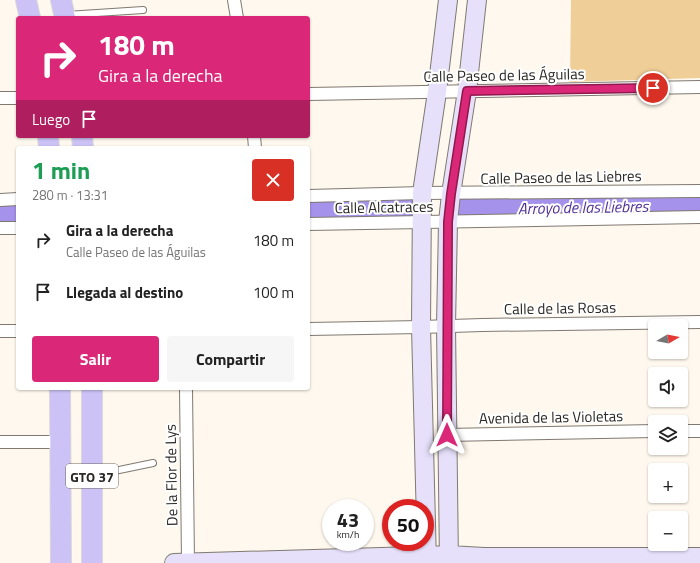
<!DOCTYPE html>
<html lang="es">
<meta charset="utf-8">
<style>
body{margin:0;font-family:"Titillium Web",sans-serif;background:#f6f6f6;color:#222;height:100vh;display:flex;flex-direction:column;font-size:15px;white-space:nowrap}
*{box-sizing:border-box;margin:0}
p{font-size:13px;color:#767676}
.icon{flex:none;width:22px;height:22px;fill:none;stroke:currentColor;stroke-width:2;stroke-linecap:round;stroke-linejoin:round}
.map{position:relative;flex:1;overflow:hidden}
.sheet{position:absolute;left:16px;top:146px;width:294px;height:244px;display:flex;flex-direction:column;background:#fff;border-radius:4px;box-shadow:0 1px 3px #0004}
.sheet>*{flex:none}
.hud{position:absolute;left:16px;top:16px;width:294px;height:122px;border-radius:4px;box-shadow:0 1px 3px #0004;background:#db2777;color:#fff;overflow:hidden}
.needle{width:26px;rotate:80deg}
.controls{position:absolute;left:648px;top:319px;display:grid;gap:8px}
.controls a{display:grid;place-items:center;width:40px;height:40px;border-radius:4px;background:#fff;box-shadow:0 1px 3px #0004;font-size:20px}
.speed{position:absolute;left:322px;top:499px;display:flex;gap:8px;font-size:20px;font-weight:700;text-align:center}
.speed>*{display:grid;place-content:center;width:52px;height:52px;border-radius:50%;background:#fff;box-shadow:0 1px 3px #0004;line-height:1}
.speed small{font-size:10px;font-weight:400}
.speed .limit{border:6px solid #d22;background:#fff;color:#111}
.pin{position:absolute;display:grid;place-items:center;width:34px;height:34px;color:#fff;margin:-17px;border:2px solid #fff;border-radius:50%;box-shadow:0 1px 4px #0007}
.me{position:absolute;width:44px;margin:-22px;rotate:0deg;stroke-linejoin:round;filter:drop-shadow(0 0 3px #0008)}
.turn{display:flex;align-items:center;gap:14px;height:84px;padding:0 16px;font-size:18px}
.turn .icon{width:52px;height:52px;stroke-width:2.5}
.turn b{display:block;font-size:28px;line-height:34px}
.then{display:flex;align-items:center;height:38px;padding:0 16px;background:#0003;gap:8px;font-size:15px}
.round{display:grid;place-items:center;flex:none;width:42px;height:42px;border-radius:4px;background:#f6f6f6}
.headline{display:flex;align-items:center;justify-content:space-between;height:68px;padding:0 16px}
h1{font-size:24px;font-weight:700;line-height:30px;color:#1e9e55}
.button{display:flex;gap:8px;margin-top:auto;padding:8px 16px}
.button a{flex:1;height:46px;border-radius:4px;background:#db2777;color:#fff;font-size:16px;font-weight:700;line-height:46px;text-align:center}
.button a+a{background:#f6f6f6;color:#222}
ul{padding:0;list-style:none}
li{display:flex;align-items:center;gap:12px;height:52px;padding:0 16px}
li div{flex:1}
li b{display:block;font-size:15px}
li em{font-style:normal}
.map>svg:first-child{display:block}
.green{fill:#efce98}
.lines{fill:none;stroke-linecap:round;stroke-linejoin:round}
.river{stroke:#a592ea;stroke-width:23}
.service-casing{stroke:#7f7971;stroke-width:8}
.minor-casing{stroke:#7f7971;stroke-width:14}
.secondary-casing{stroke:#7f7971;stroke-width:20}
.primary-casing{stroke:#d9d8d8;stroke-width:22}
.service{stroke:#fff;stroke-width:6}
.minor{stroke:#fff;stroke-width:12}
.secondary{stroke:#e6e0fa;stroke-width:18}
.primary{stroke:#cdc2f5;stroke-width:20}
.route-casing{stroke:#8e194d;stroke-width:10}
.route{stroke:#db2777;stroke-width:7}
.labels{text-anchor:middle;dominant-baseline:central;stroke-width:4;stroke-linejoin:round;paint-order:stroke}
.shield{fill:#fff;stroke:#6b6966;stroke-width:1}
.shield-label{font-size:14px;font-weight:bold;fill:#2b2925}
.street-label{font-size:15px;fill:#2b2925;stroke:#fff}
.water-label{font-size:16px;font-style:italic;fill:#533298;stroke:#fff}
</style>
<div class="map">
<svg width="700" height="563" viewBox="0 0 700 563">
<rect width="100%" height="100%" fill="#fef8ee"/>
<path class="green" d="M571,0H700V78L570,82Z"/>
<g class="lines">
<path class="river" d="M466,209L700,206
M308,210L407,209
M0,213H18"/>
<g class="service-casing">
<path id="service" d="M66,15L143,10
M95,475L153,463"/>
</g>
<g class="minor-casing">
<path id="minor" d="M234,0L237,18
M308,94L700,87
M0,98H18
M254,136L255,148
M308,196L422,193L700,191
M0,200L18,199
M308,224L700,217
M0,228H18
M308,329L421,327L482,325L700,322
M0,331H18
M186,388L188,562
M681,431H700
M447,435L655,431
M0,442H60"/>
</g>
<g class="secondary-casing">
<path id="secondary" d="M174,563L449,555L484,557H700
M427,563L421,327L422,193L437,92L448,0
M449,563L446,326L448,222L451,194L467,91L477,0"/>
</g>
<g class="primary-casing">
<path id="primary" d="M26,0L30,18
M61,0L65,18
M48,136L49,148
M82,136L83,148
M60,388L61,563
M92,563V388"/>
</g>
<use href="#service" class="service"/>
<use href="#minor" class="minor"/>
<use href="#secondary" class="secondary"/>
<use href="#primary" class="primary"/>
</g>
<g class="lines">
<g class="route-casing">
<path id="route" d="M447,435L448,222L451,194L467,91L653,88"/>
</g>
<use href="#route" class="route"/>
</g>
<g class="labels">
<rect class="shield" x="66" y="464" width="52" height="24" rx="3"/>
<g class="shield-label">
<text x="92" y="476">GTO 37</text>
</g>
<g class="street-label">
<text transform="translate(504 75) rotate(-1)">Calle Paseo de las Águilas</text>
<text transform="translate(561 177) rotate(-1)">Calle Paseo de las Liebres</text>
<text transform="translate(384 207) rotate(-1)">Calle Alcatraces</text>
<text transform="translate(560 308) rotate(-1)">Calle de las Rosas</text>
<text transform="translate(551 417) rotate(-1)">Avenida de las Violetas</text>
<text transform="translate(171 475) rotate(-91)">De la Flor de Lys</text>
</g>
<g class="water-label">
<text transform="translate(583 207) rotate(-1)">Arroyo de las Liebres</text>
</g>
</g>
</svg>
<div class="controls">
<a><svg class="needle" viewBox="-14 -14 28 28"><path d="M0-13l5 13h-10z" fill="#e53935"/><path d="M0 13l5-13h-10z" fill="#767676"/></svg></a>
<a><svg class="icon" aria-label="sound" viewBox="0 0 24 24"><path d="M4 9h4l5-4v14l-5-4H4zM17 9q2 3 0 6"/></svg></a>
<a><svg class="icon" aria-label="layers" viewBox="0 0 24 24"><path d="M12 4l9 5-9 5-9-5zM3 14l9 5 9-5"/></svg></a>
<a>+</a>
<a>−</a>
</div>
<div class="speed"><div>43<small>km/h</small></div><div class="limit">50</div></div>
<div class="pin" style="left:653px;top:88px;background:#d93025"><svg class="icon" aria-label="arrive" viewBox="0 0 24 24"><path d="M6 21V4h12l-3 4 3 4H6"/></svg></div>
<svg class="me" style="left:447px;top:435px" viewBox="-20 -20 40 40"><path d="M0-17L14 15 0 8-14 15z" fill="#db2777" stroke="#fff" stroke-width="4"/></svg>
<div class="hud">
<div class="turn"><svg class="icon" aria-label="right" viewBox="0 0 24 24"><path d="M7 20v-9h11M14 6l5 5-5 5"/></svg><div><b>180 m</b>Gira a la derecha</div></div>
<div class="then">Luego<svg class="icon" aria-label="arrive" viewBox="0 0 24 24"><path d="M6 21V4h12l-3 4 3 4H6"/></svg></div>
</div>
<section class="sheet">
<div class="headline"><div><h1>1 min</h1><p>280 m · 13:31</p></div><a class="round" style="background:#d93025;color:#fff"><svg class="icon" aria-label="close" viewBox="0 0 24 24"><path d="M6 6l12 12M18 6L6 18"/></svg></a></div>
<ul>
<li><svg class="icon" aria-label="right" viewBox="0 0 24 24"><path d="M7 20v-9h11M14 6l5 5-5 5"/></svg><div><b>Gira a la derecha</b><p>Calle Paseo de las Águilas</p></div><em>180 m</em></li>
<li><svg class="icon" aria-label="arrive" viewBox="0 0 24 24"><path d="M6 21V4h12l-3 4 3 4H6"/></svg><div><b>Llegada al destino</b></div><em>100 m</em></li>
</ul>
<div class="button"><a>Salir</a><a>Compartir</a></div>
</section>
</div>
